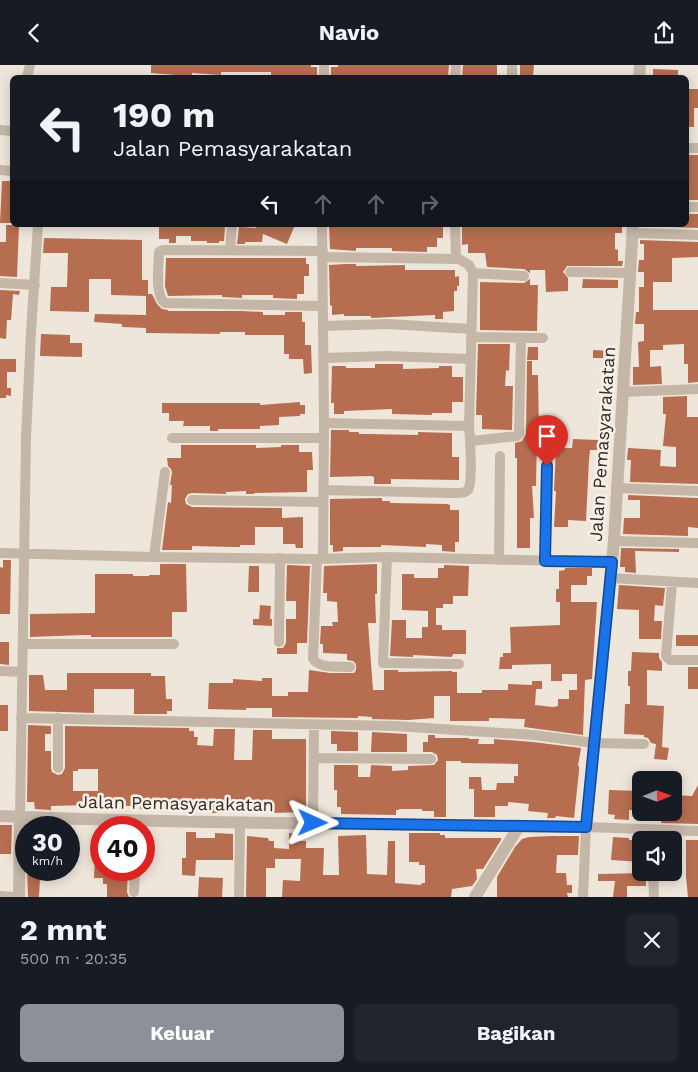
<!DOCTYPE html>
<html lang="id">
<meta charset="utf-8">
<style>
body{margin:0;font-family:"Work Sans",sans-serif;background:#20242c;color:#f1f3f6;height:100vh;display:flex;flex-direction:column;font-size:19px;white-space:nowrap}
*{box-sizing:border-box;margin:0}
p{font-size:16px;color:#9ea1a6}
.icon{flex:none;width:28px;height:28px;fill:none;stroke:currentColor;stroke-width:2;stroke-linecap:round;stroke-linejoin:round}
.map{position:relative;height:832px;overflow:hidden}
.panel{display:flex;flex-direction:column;background:#171b24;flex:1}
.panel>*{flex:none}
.top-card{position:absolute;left:10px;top:10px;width:679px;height:152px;border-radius:8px;box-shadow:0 2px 12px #0003;background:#171b24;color:#f1f3f6;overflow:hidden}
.needle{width:32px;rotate:89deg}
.fabs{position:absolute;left:632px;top:706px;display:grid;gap:10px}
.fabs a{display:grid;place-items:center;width:50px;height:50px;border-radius:8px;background:#171b24;box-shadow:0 2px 12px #0003;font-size:25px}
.speed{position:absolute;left:15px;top:751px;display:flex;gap:10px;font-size:25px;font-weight:700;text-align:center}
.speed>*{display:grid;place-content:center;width:65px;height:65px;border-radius:50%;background:#171b24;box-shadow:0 2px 12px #0003;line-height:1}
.speed small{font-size:12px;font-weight:400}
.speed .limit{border:8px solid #d22;background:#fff;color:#111}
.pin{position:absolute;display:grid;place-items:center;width:42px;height:42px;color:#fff;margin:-51px -21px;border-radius:50% 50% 50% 0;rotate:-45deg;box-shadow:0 0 5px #0007}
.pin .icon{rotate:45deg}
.me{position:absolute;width:55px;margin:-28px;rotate:91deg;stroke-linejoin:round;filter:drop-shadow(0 0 4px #0008)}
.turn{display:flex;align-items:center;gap:18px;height:105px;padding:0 20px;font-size:22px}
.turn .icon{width:65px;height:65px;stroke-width:2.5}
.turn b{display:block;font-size:35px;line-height:42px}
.lanes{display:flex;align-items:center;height:48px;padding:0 20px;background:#0003;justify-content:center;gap:25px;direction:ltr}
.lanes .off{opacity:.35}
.round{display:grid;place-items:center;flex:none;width:52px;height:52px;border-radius:8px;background:#20242c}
.head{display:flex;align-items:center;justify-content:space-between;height:85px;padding:0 20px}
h1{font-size:30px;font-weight:700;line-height:38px}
.button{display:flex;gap:10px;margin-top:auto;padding:10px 20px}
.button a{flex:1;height:58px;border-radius:8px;background:#8c9099;color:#fff;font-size:20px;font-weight:700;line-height:58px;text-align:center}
.button a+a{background:#20242c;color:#f1f3f6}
header{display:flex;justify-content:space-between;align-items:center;height:65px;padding:0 20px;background:#171b24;font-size:22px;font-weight:700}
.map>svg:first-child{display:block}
.building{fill:#b76e50;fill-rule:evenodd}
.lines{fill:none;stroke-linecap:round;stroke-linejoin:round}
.minor{stroke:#c5b7a8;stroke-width:10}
.tertiary{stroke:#c5b7a8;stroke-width:12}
.route-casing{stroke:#114b97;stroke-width:12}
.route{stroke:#1a73e8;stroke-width:9}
.labels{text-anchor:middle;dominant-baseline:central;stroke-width:5;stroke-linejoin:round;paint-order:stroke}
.street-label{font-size:18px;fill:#322b27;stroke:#f6f0e6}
</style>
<header><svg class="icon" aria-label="back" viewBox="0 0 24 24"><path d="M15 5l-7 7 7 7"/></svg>Navio<svg class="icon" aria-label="share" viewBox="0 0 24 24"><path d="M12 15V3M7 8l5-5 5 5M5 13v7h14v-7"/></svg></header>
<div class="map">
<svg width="698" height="832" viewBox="0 0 698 832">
<rect width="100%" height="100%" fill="#eee6db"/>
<path class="building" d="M151,0H311V2H317V12H303L302,10H271V7H221V10L192,8V10H176L151,8Z
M338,0H449L448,12H331V2H338Z
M463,0H497V12H462Z
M520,0H534L533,12H520Z
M653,4L678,5V12H653Z
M686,24H698V43H694V62H686Z
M686,90H698V135H686Z
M2,116H12V158H0Z
M686,149H698V163L645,161V160H686Z
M6,160H19L17,212L0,211V177H6Z
M159,160H221V161L225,162L224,176H219V178H207V176H191V171H176V178H169V174H159Z
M257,160H295L287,179L263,169L262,177H245V179H237L239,162L256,163Z
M329,160H443V173H437V182H427V187L392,186V183H356V186L330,184Z
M462,160H622V168H615V184L618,185V196H623L622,201H567L563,207L568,213V226L546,227L545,205H530V208L524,204L487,202L485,188H468V179L462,180Z
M44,173L142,175V215H148V229H152L157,239L162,244L168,245V246H242L263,247V250H285V247H302V257H305V280H311L312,308L304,309L303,294H289V289H284V270H245V267H220V269L146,268V263L122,262V259L94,257L95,249L146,250V231L111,230V214H89V247L50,246L51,222H67L68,188H43Z
M640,175L698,177V192L672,193V217H653V245H698V317L688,318V299H684V279L663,280V285H650V302L661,301L662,319L633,320V302H639L638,277L644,276V259H635L636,247H639V222H644V207H638L639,195H644V179H640Z
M166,193H306V199H309V211H304V229H297V234L273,233V230H242V233L222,232V230L168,231L165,221Z
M345,199H356V201L405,200V205H455V212L459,211V221H457V226H454V246L443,247V254H435V250L371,253V251H344V249L332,250V241L330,240L329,200Z
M530,214V220H538L537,266L480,265V217L524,218Z
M583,214L618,215V223H582Z
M0,225L20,226L19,230L13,229L11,255H7L6,274L0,273Z
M41,269L70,270V278H82V292L40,291Z
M478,279H510L509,306L506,305L505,321H513L512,365L482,364V350H476Z
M528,282H538V295H527Z
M593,285L613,286L612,293H593Z
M0,294H16V307H7V323H11V331L6,330V333H0Z
M527,296H532V310H538L539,370H537L536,421H532L534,453H530V483H517V393H515V378L522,376L526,369Z
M375,299H403V304L439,303V301H452V312H463V337H452V348H432V350L392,349V344L344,346V349H334V338H331L332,301H346V303H375Z
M687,331V352H698V419L630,417L631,395H627L628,383L661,385L660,401L676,402V382L663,381L666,349H663V332Z
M300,337V340H305V349H300V351L279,352V360L260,361V364H218V366H210V361H183L184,356H169V348H162V338H260V340Z
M331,365H349V367H359V369H369L418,370V367L452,368V392H459V415L391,414V419H374V412L371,411L330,412Z
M573,374L598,375L597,385H590L589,395L586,456L568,455V462H554L556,426H554L556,383H572Z
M181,380H256V383L281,382V380H299V387H312L313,405H307V427L254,428V429H246V426L226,427V429L192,428L188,429L185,434L186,439L192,442L282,443V453L303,452V483H296L295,479H283V462H255V480H240V482H232L192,481V485H162L168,437L171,438L172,420H170L172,407L171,404L168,401L167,393H181Z
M628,430L698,433V463L688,462V471L623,469L624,453H640V435H628Z
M382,433V436H390V438L447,439L450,440V445H459V477H455V487L442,486V480L426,479V482L381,480V482H343V486L333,487V480H330V434Z
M621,483L679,484V487L635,486L636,508L625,507V502H620Z
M3,495H11L10,549H0V502L3,503Z
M160,499H186L187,547H172V572H91V570H84L30,572V549L95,548V509H133V511H149V510H160Z
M377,499V529H375L376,558H368L373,625H384V605H398V607L452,606V607H457V628H482V625H508V619L532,620V616H542V624H536L535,640L553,642L558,641V634H569V625H577V609H562V616H551V599L512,600V604H499L500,592H503V588H511L510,562L560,560V537H556V524H559V506L565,505V503H592V511H587V520H571V537H597L592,614L585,615L583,670L524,662L525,654L489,653V656H450V631H434V653L408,655L372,654V652L358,651V653L272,652V643H246V645L208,644L209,618H233V614L262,616V613H272V631H288V627H308L309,605L330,608H354L356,605V599L353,596L347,595V589L323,588V579H320L321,561H333L332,557H338L337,537L327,536V528H323L324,501Z
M287,500L310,501L307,578H297V589H277V583H283L286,578V554H296V536H286Z
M444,500L469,501L468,531H453V539H443V543H436V560H442V565H466V589H453L452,592L413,590V592L390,591L392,555H406V573H422V562H428V546L402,545V509H414V513H438V503H444Z
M249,501H259V527H248Z
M619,520L665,523L663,541L655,540L654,556H662L661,574H639V545L617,544Z
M260,540L271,541L270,554H272V561L253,560V554H259Z
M676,570H698V581H676Z
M0,577H9V600L0,599Z
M632,587L659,588V593L662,597V606L647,605V640L664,641L662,682L669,683L667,695L654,694L656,679L651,678L648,673L644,672V670L624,669L625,639H630V621H628V606H631Z
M688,602H698V624H688Z
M67,608H151V611H165L166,634H172V646H167V649H134V624H94V648L29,646V610H43L45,625H67Z
M0,640H8V666H0Z
M28,660L51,661V669H45V686H51V703L52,707L58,710L62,709L65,703V661L189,663V666H194V672H198L197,680L213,681L214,664H235L234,695H252L253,665H272V674H306V747L272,748V742H266V737H244V742H223V748H212V741L201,740V735L182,734L181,746L167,745V737H153V744H140V741H120L121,744H89V740L51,741V745L35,744L34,737H27ZM78,704H98V726H73V706H78Z
M331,666L358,667V686H337V679H331Z
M372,667L407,669V687H371Z
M428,670H435V673H469V674H479L478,679H494V674L533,677L581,683L578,701H579V706L574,753L556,751L555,753H547L548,748L528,746L529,739L508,737V741H495V752H474V724H469V712H481L482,725H496L497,718H514V711H518V699L461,698V696H446V752H434V746H422V744H399V745H396V750L341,749V742H337V725H334V700H358V712H370L371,700L392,701V706L408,705V701L434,700L438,695L437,690L432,687H423V677H428Z
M698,720V759L661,758L662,748H674V730L692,731Z
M609,725L641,726V746L629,745V755L614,754L615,750L608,749Z
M0,760H12L11,789H0Z
M186,767H196V773H215V768L233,769V795H196L195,811L182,810V793H186Z
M289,768H298V776H306V783H324L323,810H339L338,771L366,770L367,809L387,810L388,776H395V818L421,820L422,818H425V800H419V797H409V768H440V770H445V773H501V775L483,804H476L477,814L472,821L452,824L451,832H282L283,815L300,816L301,794H275V803H266V832H246L247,771L268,773L269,776H274V783L289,784Z
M551,771H579L578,790H557L556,808H566L567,820H572V828H567L568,832H497V812L515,782L522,774L529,772Z
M613,772L629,773V775H641V797L611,795Z
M686,775H698V832H688L686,812Z
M95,789H101V805H128L127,827L129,832H107V819H103V813H94Z
M27,805H45L44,813H40L39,832H28Z
M646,808V821H627V832H613L615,816H598V809Z
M199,812L223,813L222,832H198Z"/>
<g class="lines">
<path class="minor" d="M27,12L30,0
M324,12V0
M455,12L456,0
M512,12V0
M0,65L12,66
M686,83H698
M0,105L12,106
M686,142H698
M322,160L324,358L323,494
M455,160L456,194
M633,168L698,170
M230,185L232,160
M323,186L163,185L159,187C159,199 154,231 165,238L323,241
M323,192L459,194L469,200L473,208L469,361C470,372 473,417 468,425C464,429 457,428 452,428L324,425
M570,207L631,208
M473,208L524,211
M0,218L35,220
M323,261L389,259L471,264
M471,272L543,273
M324,293L387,291L470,294
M622,327L698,324
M324,358L469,361
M172,373H324
M471,376L517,371L519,369L521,273
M616,423L698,426
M192,435L323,437
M614,476L698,478
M0,488L154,492L317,494L387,492L612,497
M154,492L165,407
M387,492L383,598L459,599
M317,494L313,594C320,604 339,601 350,602
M499,495L500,391
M545,496L548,382
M610,513L698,518
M672,518L666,591L670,595H698
M279,577L280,493
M23,579H174
M0,606L22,607
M21,653L395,661L534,670L594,678L644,679
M315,693L431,694
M58,703V653
M20,752L26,372L31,267L38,160
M313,757L314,660
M653,808L654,832
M134,827L135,805
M0,831L13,832
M239,832L240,758
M583,832L586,762L698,766"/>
<path class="tertiary" d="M639,12L640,0
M0,751C195,759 391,759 586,762L614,476L633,160
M19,832L20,752
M475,832L519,761"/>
</g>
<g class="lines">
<g class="route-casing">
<path id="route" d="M313,758L586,762L612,497L545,496L547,401"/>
</g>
<use href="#route" class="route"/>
</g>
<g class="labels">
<g class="street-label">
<text transform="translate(602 379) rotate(-86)">Jalan Pemasyarakatan</text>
<text transform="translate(176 738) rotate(1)">Jalan Pemasyarakatan</text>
</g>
</g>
</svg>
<div class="fabs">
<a><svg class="needle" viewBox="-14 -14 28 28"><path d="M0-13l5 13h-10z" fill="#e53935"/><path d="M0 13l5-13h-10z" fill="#9ea1a6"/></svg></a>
<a><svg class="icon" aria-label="sound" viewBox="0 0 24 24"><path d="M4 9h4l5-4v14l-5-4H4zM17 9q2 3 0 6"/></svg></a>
</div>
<div class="speed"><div>30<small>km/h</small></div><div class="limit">40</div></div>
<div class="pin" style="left:547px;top:401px;background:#d93025"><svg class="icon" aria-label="arrive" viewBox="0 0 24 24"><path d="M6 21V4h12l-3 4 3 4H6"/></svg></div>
<svg class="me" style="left:313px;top:758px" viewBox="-20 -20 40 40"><path d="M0-17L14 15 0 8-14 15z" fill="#1a73e8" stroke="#fff" stroke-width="4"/></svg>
<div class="top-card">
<div class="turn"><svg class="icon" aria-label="left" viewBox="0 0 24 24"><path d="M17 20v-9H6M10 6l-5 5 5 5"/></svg><div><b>190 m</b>Jalan Pemasyarakatan</div></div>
<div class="lanes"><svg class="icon" aria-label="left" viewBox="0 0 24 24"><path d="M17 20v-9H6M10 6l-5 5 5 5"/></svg><svg class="icon off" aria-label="ahead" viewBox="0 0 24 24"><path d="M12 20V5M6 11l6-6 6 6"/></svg><svg class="icon off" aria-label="ahead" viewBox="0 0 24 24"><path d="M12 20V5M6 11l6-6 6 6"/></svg><svg class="icon off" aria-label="right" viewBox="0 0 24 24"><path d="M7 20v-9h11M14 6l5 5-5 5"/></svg></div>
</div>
</div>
<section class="panel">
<div class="head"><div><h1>2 mnt</h1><p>500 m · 20:35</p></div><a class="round"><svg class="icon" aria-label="close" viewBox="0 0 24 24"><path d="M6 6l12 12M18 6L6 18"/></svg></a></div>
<div class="button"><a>Keluar</a><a>Bagikan</a></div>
</section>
